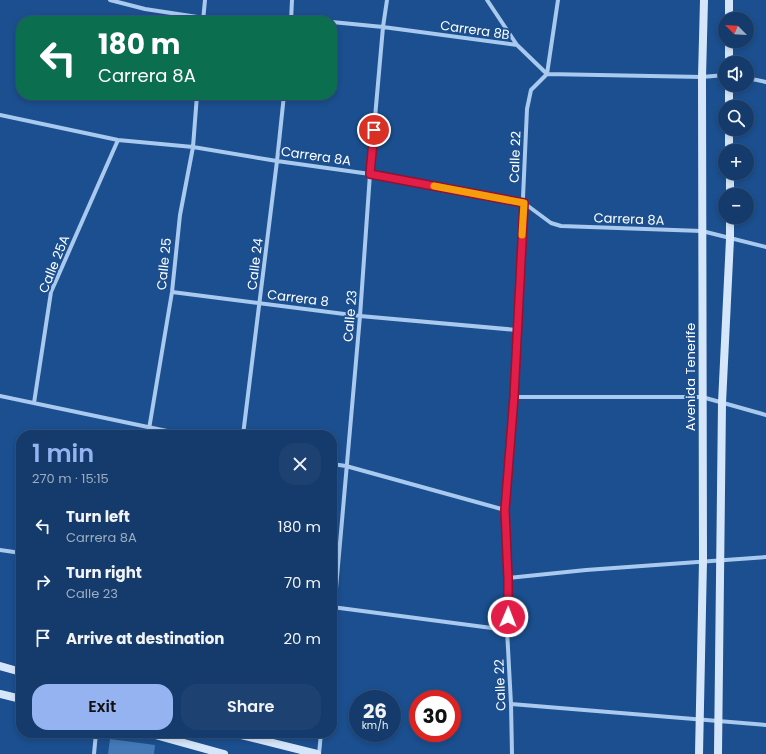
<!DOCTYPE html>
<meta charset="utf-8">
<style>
body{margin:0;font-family:Poppins,sans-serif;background:#1d4271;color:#f1f3f6;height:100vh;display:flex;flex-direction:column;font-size:15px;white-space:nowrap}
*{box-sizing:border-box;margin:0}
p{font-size:13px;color:#9dadc1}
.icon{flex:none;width:22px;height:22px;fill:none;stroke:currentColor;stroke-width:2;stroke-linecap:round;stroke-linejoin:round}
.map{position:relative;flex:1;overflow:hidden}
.side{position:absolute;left:16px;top:430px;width:321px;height:308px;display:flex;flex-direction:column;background:#143b6b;border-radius:16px;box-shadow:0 2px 6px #0003,0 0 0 1px #33557e}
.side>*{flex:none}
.banner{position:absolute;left:16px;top:16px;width:321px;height:84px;border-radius:16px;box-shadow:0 2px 6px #0003,0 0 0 1px #33557e;background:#0b6e4f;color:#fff;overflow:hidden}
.needle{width:26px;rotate:294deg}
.controls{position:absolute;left:718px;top:12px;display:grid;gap:8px}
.controls a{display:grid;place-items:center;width:36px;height:36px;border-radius:50%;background:#143b6b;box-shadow:0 2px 6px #0003,0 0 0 1px #33557e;font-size:20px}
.speed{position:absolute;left:349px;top:690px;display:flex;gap:8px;font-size:20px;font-weight:700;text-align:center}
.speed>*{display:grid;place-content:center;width:52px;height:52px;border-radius:50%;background:#143b6b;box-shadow:0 2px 6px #0003,0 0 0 1px #33557e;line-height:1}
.speed small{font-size:10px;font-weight:400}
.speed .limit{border:6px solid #d22;background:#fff;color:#111}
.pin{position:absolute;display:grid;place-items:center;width:34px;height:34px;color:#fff;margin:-17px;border:2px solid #fff;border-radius:50%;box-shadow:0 1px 4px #0007}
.me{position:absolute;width:44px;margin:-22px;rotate:1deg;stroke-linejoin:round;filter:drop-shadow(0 0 3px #0008)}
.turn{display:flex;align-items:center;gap:14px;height:84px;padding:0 16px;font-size:18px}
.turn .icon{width:52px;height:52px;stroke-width:2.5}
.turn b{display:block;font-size:28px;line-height:34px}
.round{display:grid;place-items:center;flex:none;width:42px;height:42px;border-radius:16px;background:#1d4271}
.overview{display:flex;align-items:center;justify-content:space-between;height:68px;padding:0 16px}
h1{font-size:24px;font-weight:600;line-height:30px;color:#95b2f1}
.button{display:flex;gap:8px;margin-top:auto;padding:8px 16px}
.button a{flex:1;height:46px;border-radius:16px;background:#95b2f1;color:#111;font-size:16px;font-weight:600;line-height:46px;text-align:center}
.button a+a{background:#1d4271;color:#f1f3f6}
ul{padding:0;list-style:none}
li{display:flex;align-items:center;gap:12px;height:56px;padding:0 16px}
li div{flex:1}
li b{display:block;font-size:15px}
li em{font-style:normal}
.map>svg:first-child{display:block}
.building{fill:#4478b7}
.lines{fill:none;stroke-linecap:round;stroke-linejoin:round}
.minor{stroke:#a9c9ee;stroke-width:4}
.secondary{stroke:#d6e6fa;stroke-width:8}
.route-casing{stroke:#92132f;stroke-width:10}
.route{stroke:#e11d48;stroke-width:7}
.slow{stroke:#f59e0b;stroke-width:7}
.labels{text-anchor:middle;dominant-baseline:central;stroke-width:4;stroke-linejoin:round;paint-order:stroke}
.street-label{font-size:13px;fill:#fff;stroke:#1b4f8f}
</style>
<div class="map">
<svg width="766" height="754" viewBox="0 0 766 754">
<rect width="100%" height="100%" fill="#1b4f8f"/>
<path class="building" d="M110,739L155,745L154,754H108Z"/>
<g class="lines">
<path class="minor" d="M110,0L145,9L204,18L292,17L326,21
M487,0L517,45
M203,21L205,0
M291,21L292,0
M332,22L383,27L517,45L547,74L702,77L725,75
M747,78L766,82
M0,115L118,140L193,147L277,161L370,174L524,203L551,223L561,226L702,231L766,247
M172,292L360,316L517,330
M0,396L186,435
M514,397H702L766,415
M34,403L51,292L118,140
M148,435L172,292L180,215L193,147L197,95
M243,435L277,161L284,95
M332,464L346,466L505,510
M0,550L21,553
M508,578L586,570L766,557
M332,607L507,630
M332,634L360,316L370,174L383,27L387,0
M511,704L766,725
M94,754L96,733
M319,754L321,733
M512,754L511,704L507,630L508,578L505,510L514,397L527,109L531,90L547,74L558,0"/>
<path class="secondary" d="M729,19V0
M729,63V41
M729,85V107
M729,129V151
M730,173V195
M0,666L21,672
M0,694L21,699
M148,733L224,754
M233,733L317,754
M699,754L703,561L702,77L704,0
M718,754L722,403L730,239V217"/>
</g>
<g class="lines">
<g class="route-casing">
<path id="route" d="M374,130L370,174L524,203L514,397L505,510L508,578V617"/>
</g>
<use href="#route" class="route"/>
<path class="slow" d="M434,186L524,203L522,235"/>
</g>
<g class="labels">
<g class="street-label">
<text transform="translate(475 30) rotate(8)">Carrera 8B</text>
<text transform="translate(316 156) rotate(8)">Carrera 8A</text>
<text transform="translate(515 157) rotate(-88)">Calle 22</text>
<text transform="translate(629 219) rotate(2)">Carrera 8A</text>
<text transform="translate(54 264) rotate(-68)">Calle 25A</text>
<text transform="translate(164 264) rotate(-84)">Calle 25</text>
<text transform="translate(255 264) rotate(-83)">Calle 24</text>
<text transform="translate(298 298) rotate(7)">Carrera 8</text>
<text transform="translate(350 316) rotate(-85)">Calle 23</text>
<text transform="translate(690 377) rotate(-90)">Avenida Tenerife</text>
<text transform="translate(500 685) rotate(-92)">Calle 22</text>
</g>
</g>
</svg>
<div class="controls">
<a><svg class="needle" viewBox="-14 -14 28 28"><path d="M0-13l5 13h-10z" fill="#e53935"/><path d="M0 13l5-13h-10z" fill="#9dadc1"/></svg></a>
<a><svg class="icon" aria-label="sound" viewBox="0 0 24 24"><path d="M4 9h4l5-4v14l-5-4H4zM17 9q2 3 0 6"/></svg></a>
<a><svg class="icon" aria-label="search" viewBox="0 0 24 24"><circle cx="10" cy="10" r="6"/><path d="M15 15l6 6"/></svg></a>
<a>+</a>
<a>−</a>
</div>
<div class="speed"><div>26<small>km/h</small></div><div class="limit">30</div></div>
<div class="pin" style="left:374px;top:130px;background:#d93025"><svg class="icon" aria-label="arrive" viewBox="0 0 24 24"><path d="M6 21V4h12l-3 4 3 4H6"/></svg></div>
<svg class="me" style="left:508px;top:617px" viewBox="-20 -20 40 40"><circle r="17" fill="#e11d48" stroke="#fff" stroke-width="3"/><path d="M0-11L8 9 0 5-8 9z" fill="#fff"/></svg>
<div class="banner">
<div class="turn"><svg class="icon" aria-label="left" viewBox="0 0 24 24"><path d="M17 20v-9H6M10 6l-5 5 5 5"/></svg><div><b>180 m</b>Carrera 8A</div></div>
</div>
<section class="side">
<div class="overview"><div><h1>1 min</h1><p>270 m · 15:15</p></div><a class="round"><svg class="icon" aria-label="close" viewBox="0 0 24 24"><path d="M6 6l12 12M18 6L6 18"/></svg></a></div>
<ul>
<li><svg class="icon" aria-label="left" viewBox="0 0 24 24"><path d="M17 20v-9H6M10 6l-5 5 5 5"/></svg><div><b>Turn left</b><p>Carrera 8A</p></div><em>180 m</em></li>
<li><svg class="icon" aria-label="right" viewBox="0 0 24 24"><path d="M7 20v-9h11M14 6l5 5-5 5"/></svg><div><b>Turn right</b><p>Calle 23</p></div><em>70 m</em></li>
<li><svg class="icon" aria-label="arrive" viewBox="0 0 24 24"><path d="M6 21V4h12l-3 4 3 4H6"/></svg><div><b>Arrive at destination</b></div><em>20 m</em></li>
</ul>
<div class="button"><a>Exit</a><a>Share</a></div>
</section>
</div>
